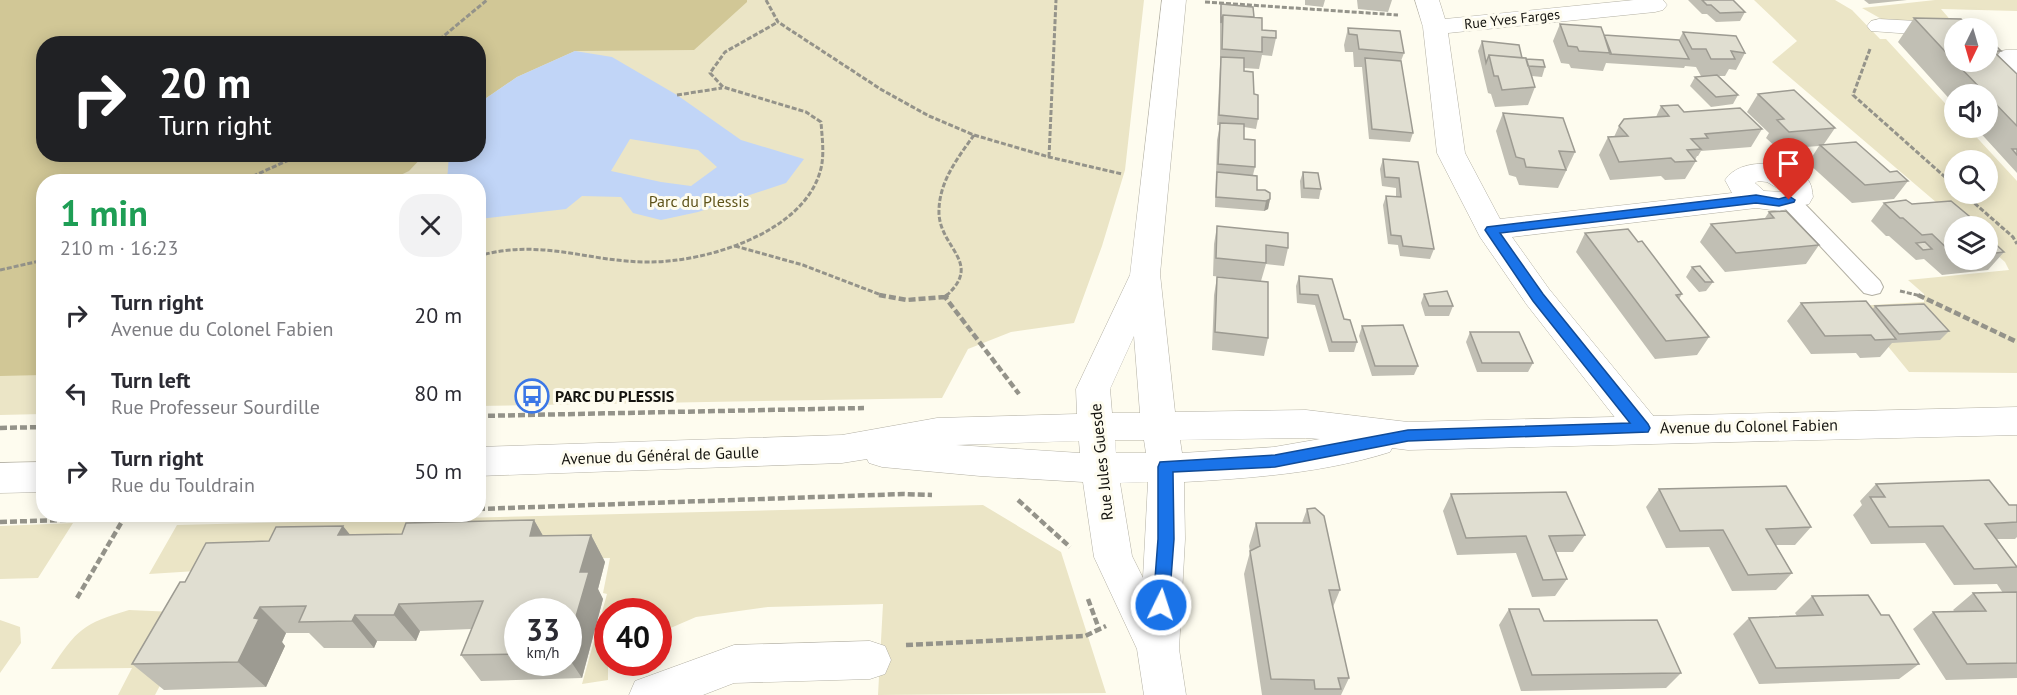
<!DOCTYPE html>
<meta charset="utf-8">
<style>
body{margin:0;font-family:"PT Sans",sans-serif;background:#f2f2f3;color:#2b2b33;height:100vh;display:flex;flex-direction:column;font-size:22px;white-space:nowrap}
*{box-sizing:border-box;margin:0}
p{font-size:20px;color:#7c7c81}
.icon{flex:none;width:33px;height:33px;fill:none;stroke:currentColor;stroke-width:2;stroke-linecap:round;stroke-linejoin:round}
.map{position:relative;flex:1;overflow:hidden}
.details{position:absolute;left:36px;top:174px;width:450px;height:348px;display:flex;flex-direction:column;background:#fff;border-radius:24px;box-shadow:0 3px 15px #0003}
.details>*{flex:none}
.hud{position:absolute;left:36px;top:36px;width:450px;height:126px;border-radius:24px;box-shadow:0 3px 15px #0003;background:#202124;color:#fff;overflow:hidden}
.needle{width:39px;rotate:185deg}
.fabs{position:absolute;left:1944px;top:18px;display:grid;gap:12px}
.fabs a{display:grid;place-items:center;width:54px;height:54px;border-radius:50%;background:#fff;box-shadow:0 3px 15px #0003;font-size:30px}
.speed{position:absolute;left:504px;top:598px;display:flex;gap:12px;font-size:30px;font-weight:700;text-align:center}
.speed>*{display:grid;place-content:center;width:78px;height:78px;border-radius:50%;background:#fff;box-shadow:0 3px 15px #0003;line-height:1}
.speed small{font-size:15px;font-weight:400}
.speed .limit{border:9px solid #d22;background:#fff;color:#111}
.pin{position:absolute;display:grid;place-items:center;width:51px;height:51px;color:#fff;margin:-62px -26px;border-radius:50% 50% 50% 0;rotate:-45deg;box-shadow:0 0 6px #0007}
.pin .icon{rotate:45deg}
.me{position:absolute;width:66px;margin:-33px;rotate:4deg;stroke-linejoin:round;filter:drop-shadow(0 0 4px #0008)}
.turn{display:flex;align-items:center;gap:21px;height:126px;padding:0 24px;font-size:27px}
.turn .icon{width:78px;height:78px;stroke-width:2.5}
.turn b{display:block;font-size:42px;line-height:51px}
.round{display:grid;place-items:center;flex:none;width:63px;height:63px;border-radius:24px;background:#f2f2f3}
.headline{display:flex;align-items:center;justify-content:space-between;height:102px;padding:0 24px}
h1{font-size:36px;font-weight:600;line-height:45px;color:#1e9e55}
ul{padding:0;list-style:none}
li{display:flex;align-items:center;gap:18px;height:78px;padding:0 24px}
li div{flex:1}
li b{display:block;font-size:22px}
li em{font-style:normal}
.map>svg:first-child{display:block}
.green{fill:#ebe5c6;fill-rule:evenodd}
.forest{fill:#d1c796}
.water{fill:#c1d5f7;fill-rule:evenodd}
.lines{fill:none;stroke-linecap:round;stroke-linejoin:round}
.lane-casing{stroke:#b3b0a4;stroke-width:2}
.street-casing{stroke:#b3b0a4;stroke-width:1}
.secondary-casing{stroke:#b3b0a4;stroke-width:1}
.path-far1{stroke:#94938a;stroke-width:3;stroke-dasharray:5 2;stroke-linecap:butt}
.path{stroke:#94938a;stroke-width:4.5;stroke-dasharray:7 3;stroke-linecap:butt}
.lane{fill:#fff;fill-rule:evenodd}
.street{fill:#fff;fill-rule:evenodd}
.secondary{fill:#fff;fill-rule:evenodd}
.wall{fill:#c1bfb4;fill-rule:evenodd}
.shaded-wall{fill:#9d9b92}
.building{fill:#e0ded1;stroke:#9d9b92;stroke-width:1.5}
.route{fill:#1a73e8;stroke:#114b97;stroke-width:1.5}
.labels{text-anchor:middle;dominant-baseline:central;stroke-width:6;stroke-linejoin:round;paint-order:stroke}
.far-street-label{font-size:14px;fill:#14130f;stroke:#fefcef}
.park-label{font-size:16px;fill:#5e531a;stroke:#fefcef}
.poi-label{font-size:16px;font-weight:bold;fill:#14130f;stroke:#fefcef;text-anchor:start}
.street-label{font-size:16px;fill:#14130f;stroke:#fefcef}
</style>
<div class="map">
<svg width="2017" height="695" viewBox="0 0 2017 695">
<rect width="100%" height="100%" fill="#fefcef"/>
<path class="green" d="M0,0H1144L1125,170L1102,246L1074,323L1011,332L968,349L942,398L479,406L478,182H44L43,414L0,415ZM44,44H478V154H44Z
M1754,0H1835L1852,10L1880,39H1886L1954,113V128H1968L2017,181V373L1909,372L1855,306L1924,302V294L1908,280L2009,270L2005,262L1988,247V226H1964L1772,62L1797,41ZM1954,160H1988V194H1954Z
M1935,0H2017V11L1941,9L1954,24L1885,21L1862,8Z
M983,505L1061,552L1106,693L878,695L883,604L768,607L696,617L659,633L658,612H608V680L582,684L607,594L603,593L610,558L290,565L149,574L177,525Z
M73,523L38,578L0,579V526Z
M129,610L198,613L155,695H118L132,668L51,669C76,630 84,623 129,610Z
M0,620L20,627L21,643L0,673Z"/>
<path class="forest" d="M0,0H747V2L694,50L575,51L517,77L479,103L478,44H44V154L424,155L409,171L388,181L44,182L43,375L0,376Z"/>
<path class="water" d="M575,51L612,57L677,95L741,140L804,159L786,183L698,212L661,220L633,213L621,197L582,196L566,209L479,219L478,182L447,181L449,155L478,154L479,103L517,77ZM630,139L698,150L717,167L691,186L661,182L611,171Z"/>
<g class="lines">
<g class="lane-casing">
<path id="lane" d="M1789,193L1796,195L1880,281L1883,287L1880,293L1872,295L1864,293L1782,205L1778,200L1782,195Z"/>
</g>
<g class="street-casing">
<path id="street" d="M1415,0H1439L1445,19L1634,0H1663L1667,5L1663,10L1655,12L1448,33L1465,153L1500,219L1732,193L1725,180C1741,156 1788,161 1807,179C1812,184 1812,191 1813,197L1809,204L1779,211L1756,208L1512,237L1549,289L1655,418L1661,428L1655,438L1643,442L1631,438L1527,305L1480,237L1437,153L1423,27ZM1758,181L1767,182L1784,192L1764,191L1755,183Z
M1879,19L1954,23L1963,25L1965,28H1954V37L1871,31L1867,26L1871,21Z
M2006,50H2017V76L2008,73L1994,57L1997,52Z
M870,641L885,646L891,660L885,674L870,679L734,683L703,695H629L635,681L734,645Z"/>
</g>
<g class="secondary-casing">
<path id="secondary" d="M1162,0H1186L1160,274L1175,412L1306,410L1408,422L2017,407V435L1408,450L1392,448L1390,452C1324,473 1253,478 1184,482L1185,539L1179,649L1186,695H1144L1137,649L1094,557L1083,482L980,476L882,467L869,463L867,459L842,463L478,476V447L842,435L937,418L1077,414L1076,389L1130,275ZM1134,336L1140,413H1112L1110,389ZM1306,438L1320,439L1274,447L1182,453L1180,440ZM1115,440H1144L1146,453H1116ZM1079,441L1080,453L956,445ZM1148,482L1143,578L1132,556L1120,483Z
M44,462V492L0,493V463Z"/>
</g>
<path class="path-far1" d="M766,0L778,22L882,90L929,116L974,135L1049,157L1122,174
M1205,2L1398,15
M434,44L487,0
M1870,49L1853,95L1954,185
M677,95L722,88
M1049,157L1056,0
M240,182L302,154
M1964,194L2013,237L2017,244
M735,246L803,265L884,296
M478,256C542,238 587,262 649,262C707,262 802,233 820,172C825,156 822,138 821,122L806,112L723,87L710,73L725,52L778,22
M0,270L44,260
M1900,291L1921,296
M946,296C983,263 941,249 939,214C938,183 957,159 974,135"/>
<path class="path" d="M879,295L907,300L945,297
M948,295L945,297L1019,394
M1918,295L2017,342
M478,416L864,408
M0,428L44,427
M1018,500L1070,547
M478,509L903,494L932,495
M124,518L264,514
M0,522L124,518L77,598
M1088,599L1099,629
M906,645L1085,636L1106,626"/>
<use href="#lane" class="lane"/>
<use href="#street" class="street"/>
<use href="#secondary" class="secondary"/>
</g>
<path class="wall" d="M1305,0H1325L1323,7L1305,5Z
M1357,0H1392L1388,12L1358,9Z
M1688,0H1733L1745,12L1740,21L1716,22L1707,14H1702Z
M1864,0H1907L1869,4Z
M1221,4L1254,17L1262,30L1276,38L1272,56L1262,55L1259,69L1244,68V71L1254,94L1258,119L1256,129L1244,127V139L1255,167L1253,175L1257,190L1270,199L1268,209L1264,211L1215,207L1217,140L1220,125H1217L1220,66V13Z
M1914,18L1954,62L1988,42L2001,51L1998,55L2017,74V173L1976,128H1988V94H1954V104L1898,42Z
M1560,24L1604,35L1679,40L1683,32L1745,53L1736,70L1729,69L1725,76H1719L1738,95L1733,104L1711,107L1690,86L1695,77L1701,76L1696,67L1685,66L1684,68L1606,63L1603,71L1571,68L1569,64L1561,63L1553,41Z
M1348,28L1404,53L1401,61L1413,133L1410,142L1369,139L1362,67H1354L1353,52H1345L1344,45Z
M1482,41L1545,67L1542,77L1532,76L1535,87L1528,105L1495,107L1491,94L1488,93L1478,51Z
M1758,94L1835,128L1824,144L1890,172L1908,181L1894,199L1852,203L1808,163L1819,146L1778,149L1766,138L1769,133L1747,112Z
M1661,106L1684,112L1762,129L1751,147L1701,151L1698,156H1697L1695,160L1696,161L1685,179L1665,180L1661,176L1610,180L1599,155L1608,137H1614L1619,126L1656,117Z
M1503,113L1575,152L1558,188L1519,185L1516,177L1509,175L1496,131Z
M1383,159L1418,162L1434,249L1430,259L1400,256L1398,245L1388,244L1383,205L1386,196L1396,197V188L1382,186L1380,169Z
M1303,172L1321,189L1319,199L1301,198L1300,181Z
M1884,203L1912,204L1954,226V260H1988V232L1991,236L1989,238L2004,252L1988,270L1942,275L1924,259L1916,260L1889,236H1886L1871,221Z
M1769,212L1819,245L1806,264L1725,272L1700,242L1711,224L1765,218Z
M1217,226L1288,248L1284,266L1266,264L1261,281L1213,276L1214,244Z
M1585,233L1682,294L1679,299L1709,337L1697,355L1655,359L1576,252Z
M1692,267L1713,282L1706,291L1699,292L1686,277Z
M1299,276L1344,319L1357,342L1354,352H1329L1315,305L1297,303L1296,286Z
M1217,277L1268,338L1264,356L1212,350L1214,295Z
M1424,294L1453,306L1449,316H1425L1421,303Z
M1801,303L1872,310L1875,306L1949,331L1940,340L1892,343L1880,357L1860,358L1856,353L1811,354L1787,321Z
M1362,326L1418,366L1414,375L1372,376L1359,336Z
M1470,332L1533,363L1528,372H1477L1466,342Z
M1876,484L2009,505H2017V537L2015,539H1997L2017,567V678L1946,680L1913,629L1933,612H1955L1953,610L1973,593H2003L1997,584L1954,585L1925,543L1871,544L1853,515L1862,505L1860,501Z
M1659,489L1811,527L1795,545H1776L1792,573L1776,590L1732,591L1709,547L1666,548L1646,507Z
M1451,494L1585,535L1573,552H1556L1567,579L1555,596L1532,597L1516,553L1457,555L1443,511Z
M1307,509L1340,590L1333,607L1349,678L1341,695H1262L1244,574L1250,552L1249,546L1256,523H1302Z
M534,520L543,536L591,535L605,562L598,589L603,599L582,678L481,681L461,655L472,629L420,631L416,641H377L374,648H324L309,633H286L282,642L285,646L266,687L164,690L132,664L185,582L269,541L350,535L402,534ZM518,612H568V663H518Z
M1812,596L1919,664L1899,679L1759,684L1733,634L1749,618L1797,616L1795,613Z
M1509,609L1544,621L1681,673L1666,688L1521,691L1499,625Z"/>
<path class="shaded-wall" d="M1270,199L1268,209L1264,211L1266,201Z
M534,520L550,548L530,536Z
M343,526L365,553L338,535Z
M591,535L605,562L598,589L603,599L582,678L568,657V644L580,572Z
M399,604L420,631L416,641L394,615Z
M260,607L286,633L282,642L285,646L266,687L238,662L254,618Z
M355,615L377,641L374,648L352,621Z"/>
<path class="building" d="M1702,0H1733L1745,12L1720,13L1711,5H1707Z
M1221,4L1253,7L1254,17L1223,15L1221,23Z
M1223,15L1262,18V30L1276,31V38L1262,37V52L1222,49Z
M1914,18L1961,19L1970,28H1954V61Z
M1560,24L1601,27L1611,53L1579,51L1577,47L1568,46Z
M1348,28L1400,31L1404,53L1359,49L1357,35L1349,34Z
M1683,32L1736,36L1745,53L1731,51L1735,59H1711L1706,49H1692Z
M1604,35L1679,40L1689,59L1610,54Z
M1482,41L1519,45L1522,58L1489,55L1486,63Z
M1988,42H1992L2001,51H1993L2017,74V126L1955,62H1988Z
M1489,55L1526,58L1535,87L1502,90L1498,76H1494Z
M1221,57L1244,58V71L1253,72L1254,94L1258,95V119L1219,115Z
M1365,58L1401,61L1413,133L1372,129Z
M1526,59L1543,60L1545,67L1528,66Z
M1717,75L1738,95L1716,97L1695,77Z
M1794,90L1835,128L1789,132L1777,120L1784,119L1758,94Z
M1678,105L1684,112L1740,108L1762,129L1705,134L1708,138L1691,139L1701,149L1687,150L1696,161L1675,162L1671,158L1619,162L1608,137L1628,136L1619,126L1624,119L1669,116L1661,106Z
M1503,113L1563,118L1575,152L1559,151L1566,170L1526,167L1524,159L1516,157Z
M1220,123L1244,124V139L1255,140V167L1218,164Z
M1856,142L1890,172L1897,171L1908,181L1865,185L1820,145Z
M2012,149H2017V155Z
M1383,159L1418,162L1434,249L1403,246L1401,236L1391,235L1386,196L1401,197L1399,178L1385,177Z
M1217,172L1257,176V190H1265L1270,193V199L1266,201L1216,197Z
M1303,172L1318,173L1321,189L1304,188Z
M1906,200L1912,204L1951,201L1981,226H1954V255L1932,234L1922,235L1903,218H1900L1884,203Z
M1786,211L1819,245L1736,253L1711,224L1774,218L1769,212Z
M1217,226L1288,233V248L1266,245V263L1216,258Z
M1628,229L1638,242L1642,241L1682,294L1676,295L1709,337L1666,341L1585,233Z
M1988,237L2004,252L1988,254Z
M1925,242L1932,249L1923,250L1916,243Z
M1700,266L1713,282H1705L1692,267Z
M1299,276L1332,279L1344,319L1350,320L1357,342H1332L1318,295L1300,294Z
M1217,277L1268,282V338L1215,332Z
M1447,291L1453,306H1429L1424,294Z
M1866,301L1896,339L1875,340L1871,335L1825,336L1801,303Z
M1924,304L1949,331L1899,334L1875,306Z
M1403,325L1418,366H1375L1362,326Z
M1470,332H1519L1533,363H1482Z
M1989,480L2009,505H2017V522L1985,524L2017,567L1974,569L1943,526L1889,527L1870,497H1885L1876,484Z
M1786,486L1811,527L1766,529L1792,573L1748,575L1723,530L1680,531L1659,489Z
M1566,492L1585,535L1549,536L1567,579L1543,580L1526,536L1466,538L1451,494Z
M1315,508L1324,516L1340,590H1329L1349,678H1338L1341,689H1315L1314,680L1271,679L1250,551L1260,546L1256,523H1310L1307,509Z
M534,520L530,536L591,535L580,572H589L568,644V612H518V654L461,655L483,601L399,604L394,615H355L352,621L299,622L306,606L260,607L254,618L259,619L238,662L132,664L180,582H185L206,543L269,541L276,527L343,526L338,535L402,534L406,523Z
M2017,592V663L1967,664L1933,612L1986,611L1973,593Z
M1868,595L1881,615H1889L1919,664L1776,668L1749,618L1823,615L1812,596Z
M1509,609H1539L1544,621L1657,620L1681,673L1532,675Z"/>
<path class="route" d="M1756,195L1779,199L1789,196L1795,200L1794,202L1779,206L1756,203L1500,233L1543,294L1648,424L1650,428L1648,432L1408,441L1275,467L1173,472L1174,539L1169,605L1167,610L1161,612L1155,610L1153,605L1158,539V467L1160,462L1275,455L1408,430L1630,423L1533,301L1487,233L1485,230L1487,227Z"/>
<defs>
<g id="bus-ring" transform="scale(1.725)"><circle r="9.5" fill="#fefcef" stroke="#3c77e6" stroke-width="1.5"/><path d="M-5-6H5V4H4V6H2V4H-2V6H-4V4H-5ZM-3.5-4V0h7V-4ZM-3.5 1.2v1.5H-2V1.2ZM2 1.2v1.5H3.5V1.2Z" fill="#3c77e6"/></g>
</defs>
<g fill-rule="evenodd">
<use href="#bus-ring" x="532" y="396"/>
</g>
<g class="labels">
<g class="far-street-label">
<text transform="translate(1512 19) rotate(-6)">Rue Yves Farges</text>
</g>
<g class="park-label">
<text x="699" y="201">Parc du Plessis</text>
</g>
<g class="poi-label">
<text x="555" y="396">PARC DU PLESSIS</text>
</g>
<g class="street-label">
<text transform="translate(1749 426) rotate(-1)">Avenue du Colonel Fabien</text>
<text transform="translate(660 455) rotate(-2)">Avenue du Général de Gaulle</text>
<text transform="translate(1101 462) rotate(-96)">Rue Jules Guesde</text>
</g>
</g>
</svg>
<div class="fabs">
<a><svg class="needle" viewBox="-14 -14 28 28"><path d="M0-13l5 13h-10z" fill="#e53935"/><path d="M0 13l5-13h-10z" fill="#7c7c81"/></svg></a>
<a><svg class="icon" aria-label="sound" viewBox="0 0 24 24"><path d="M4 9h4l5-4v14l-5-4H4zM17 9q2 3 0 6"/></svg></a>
<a><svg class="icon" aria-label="search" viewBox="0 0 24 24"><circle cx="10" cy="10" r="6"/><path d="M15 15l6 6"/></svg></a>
<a><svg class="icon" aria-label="layers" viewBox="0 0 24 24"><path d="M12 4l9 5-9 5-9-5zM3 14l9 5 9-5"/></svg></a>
</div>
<div class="speed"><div>33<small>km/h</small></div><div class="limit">40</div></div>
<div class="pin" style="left:1789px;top:200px;background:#d93025"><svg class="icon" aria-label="arrive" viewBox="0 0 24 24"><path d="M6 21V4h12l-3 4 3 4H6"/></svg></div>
<svg class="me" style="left:1161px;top:605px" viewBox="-20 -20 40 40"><circle r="17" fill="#1a73e8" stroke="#fff" stroke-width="3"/><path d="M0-11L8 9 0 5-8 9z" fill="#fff"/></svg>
<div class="hud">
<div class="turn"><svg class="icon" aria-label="right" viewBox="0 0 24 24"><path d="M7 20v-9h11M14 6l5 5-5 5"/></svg><div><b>20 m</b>Turn right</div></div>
</div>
<section class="details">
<div class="headline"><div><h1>1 min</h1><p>210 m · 16:23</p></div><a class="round"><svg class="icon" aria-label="close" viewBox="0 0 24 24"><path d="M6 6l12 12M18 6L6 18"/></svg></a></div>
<ul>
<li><svg class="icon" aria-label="right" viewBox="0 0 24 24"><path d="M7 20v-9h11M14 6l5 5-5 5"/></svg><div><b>Turn right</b><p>Avenue du Colonel Fabien</p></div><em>20 m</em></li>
<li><svg class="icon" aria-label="left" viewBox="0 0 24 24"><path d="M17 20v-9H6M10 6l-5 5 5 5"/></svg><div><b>Turn left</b><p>Rue Professeur Sourdille</p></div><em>80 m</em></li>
<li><svg class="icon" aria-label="right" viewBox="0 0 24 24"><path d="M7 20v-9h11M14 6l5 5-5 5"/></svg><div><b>Turn right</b><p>Rue du Touldrain</p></div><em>50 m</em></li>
</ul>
</section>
</div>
